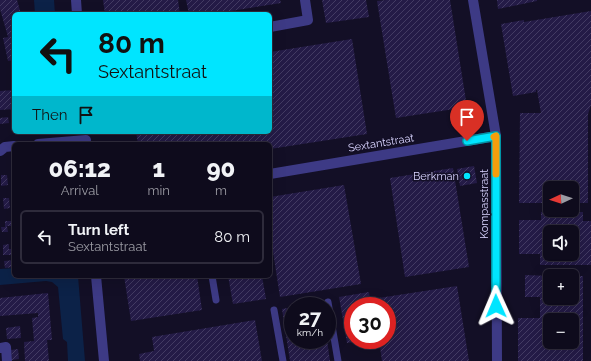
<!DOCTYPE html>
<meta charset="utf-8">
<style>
body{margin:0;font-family:Raleway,sans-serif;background:#1c1929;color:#f1f3f6;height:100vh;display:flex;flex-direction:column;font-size:15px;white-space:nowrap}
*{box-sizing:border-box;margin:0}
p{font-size:13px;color:#9b9ba3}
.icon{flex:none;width:22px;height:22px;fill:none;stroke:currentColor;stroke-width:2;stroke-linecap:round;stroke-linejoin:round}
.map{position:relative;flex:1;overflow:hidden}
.details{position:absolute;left:12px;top:142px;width:260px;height:136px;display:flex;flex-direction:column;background:#0e0b1c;border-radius:6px;box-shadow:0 4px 16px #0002,0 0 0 1px #2e2b3b}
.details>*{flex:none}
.top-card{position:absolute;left:12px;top:12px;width:260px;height:122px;border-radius:6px;box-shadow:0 4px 16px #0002,0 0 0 1px #2e2b3b;background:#00e5ff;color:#111;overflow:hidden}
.needle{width:26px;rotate:266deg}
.fabs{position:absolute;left:543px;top:181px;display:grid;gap:8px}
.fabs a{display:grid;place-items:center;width:36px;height:36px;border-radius:6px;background:#0e0b1c;box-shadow:0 4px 16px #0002,0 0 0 1px #2e2b3b;font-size:20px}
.speed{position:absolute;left:284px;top:297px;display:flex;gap:8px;font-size:20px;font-weight:700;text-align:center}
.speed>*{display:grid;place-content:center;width:52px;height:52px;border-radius:50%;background:#0e0b1c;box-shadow:0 4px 16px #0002,0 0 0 1px #2e2b3b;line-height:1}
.speed small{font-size:10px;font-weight:400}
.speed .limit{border:6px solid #d22;background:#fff;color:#111}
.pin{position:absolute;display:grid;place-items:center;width:34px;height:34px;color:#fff;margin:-41px -17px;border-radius:50% 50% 50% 0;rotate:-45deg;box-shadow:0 0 4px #0007}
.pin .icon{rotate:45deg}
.me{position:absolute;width:44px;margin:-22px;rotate:359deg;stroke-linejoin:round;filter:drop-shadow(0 0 3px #0008)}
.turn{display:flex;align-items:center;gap:14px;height:84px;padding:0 20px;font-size:18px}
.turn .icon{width:52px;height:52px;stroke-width:2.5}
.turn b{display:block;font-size:28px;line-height:34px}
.then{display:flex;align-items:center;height:38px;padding:0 20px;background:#0003;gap:8px;font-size:15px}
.eta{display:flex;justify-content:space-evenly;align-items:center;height:68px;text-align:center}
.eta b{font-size:24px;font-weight:800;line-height:28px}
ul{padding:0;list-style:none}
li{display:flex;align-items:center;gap:12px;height:54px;margin:0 8px 6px;padding:0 12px;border:2px solid #2e2b3b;border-radius:6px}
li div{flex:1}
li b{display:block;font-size:15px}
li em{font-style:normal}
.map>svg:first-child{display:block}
.water{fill:#0c2248}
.building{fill:url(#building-hatch);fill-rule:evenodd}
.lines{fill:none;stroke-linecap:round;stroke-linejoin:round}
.service{stroke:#3d3a85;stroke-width:7}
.minor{stroke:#3d3a85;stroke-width:10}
.route-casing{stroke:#0095a6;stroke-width:10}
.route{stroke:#00e5ff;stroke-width:7}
.slow{stroke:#f59e0b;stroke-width:7}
.poi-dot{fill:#00e5ff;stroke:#130f26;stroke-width:1.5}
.labels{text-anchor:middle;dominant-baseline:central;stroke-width:3;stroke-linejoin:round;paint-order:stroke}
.street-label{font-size:11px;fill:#d9d4ff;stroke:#130f26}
.poi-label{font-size:11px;fill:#d9d4ff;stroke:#130f26;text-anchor:end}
</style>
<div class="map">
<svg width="591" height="361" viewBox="0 0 591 361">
<defs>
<pattern id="building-hatch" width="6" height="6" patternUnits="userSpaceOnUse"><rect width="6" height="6" fill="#241b47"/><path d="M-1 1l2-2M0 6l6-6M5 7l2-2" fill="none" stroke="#433b63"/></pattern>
</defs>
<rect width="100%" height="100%" fill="#130f26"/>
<path class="water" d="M34,0H54L55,14H35Z
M14,268V276H78L85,361H68L67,342L63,339L58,287L52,282L46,281L0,285V269Z"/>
<path class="building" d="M0,0H17L21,14H14V60L8,61L3,38L8,37L0,9Z
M103,0H178L180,14H105Z
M186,0H280L281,3L212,14H189Z
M322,0H366L369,17L326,23Z
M386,0H450L467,107L396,118L377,1Z
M497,0H537V1L498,9Z
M591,11V105L588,114V203H572V188H550V203H519L520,113H541L537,90H536V92L513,96L501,24L524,20V22Z
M352,39L367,134L270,149V144H138L136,132H270V52Z
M14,90V109L0,110V91Z
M8,117L9,123L0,124V118Z
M474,166L477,183L460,186L457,169Z
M453,168L469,267L405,277L390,178Z
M1,175H7L8,185L1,186Z
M344,185L361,284L280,297L270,232V197Z
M3,198H9L10,208L4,209Z
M541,212H583V221H591V265H540V254H519V220H541ZM550,232H572V254H550Z
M5,221H11V226H7L8,232H2L1,227H5Z
M9,244V249H14V255H3V245Z
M14,260V267L5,268L4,261Z
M525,275L550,276V298H572V276H583V361H518V318H540V297H525ZM550,320H572V342H550Z
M124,276H197L202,310L131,321Z
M228,276H262L266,299L233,304Z
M457,286L469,361H382L379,340H387V306H373L372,299Z
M369,292L371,306H353V340L362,341L347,343L339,297Z
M48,293L52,340H47L49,361H25L24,342L34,341L32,318L38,317V313L0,316V298Z
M293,307V340H327L330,361H290L282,309Z
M255,320L262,361H140L139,354L154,351L152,337Z
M20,326L21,338L7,339L6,328Z
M18,349L19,359L12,360L11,350Z"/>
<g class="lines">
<path class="service" d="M212,276L216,300
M328,302L338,361
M274,310L283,361"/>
<path class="minor" d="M76,0L77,14
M473,0L496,136L497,361
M270,27L308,20L305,0
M38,144L86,140
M0,151L5,147L14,146
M270,174L496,136
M96,276L104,361
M0,348L6,347L7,361"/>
</g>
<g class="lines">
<g class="route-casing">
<path id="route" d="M467,141L496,136V306"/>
</g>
<use href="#route" class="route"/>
<path class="slow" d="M494,137L496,136V174"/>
</g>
<circle class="poi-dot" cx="467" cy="176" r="4"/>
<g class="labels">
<g class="street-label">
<text transform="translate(381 143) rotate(-9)">Sextantstraat</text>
<text transform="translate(484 204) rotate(-90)">Kompasstraat</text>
</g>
<g class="poi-label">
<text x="459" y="176">Berkman</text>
</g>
</g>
</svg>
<div class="fabs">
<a><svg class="needle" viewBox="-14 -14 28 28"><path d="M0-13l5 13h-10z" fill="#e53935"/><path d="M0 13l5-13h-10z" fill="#9b9ba3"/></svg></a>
<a><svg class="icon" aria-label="sound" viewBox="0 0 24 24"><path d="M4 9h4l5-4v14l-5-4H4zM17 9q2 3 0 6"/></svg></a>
<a>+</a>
<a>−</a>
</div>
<div class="speed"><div>27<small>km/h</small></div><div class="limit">30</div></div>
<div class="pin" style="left:467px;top:141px;background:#d93025"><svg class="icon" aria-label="arrive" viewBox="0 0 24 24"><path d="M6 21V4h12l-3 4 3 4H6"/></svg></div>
<svg class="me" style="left:496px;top:306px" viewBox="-20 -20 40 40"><path d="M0-17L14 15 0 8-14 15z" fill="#00e5ff" stroke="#fff" stroke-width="4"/></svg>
<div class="top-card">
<div class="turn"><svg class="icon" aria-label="left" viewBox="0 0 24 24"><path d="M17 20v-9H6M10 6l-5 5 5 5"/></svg><div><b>80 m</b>Sextantstraat</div></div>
<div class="then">Then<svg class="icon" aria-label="arrive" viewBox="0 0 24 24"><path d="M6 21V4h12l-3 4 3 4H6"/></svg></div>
</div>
<section class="details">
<div class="eta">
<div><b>06:12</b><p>Arrival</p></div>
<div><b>1</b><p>min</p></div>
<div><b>90</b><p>m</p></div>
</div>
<ul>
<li><svg class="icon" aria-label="left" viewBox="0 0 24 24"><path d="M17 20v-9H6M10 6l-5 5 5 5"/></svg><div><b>Turn left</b><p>Sextantstraat</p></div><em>80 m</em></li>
</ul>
</section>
</div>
